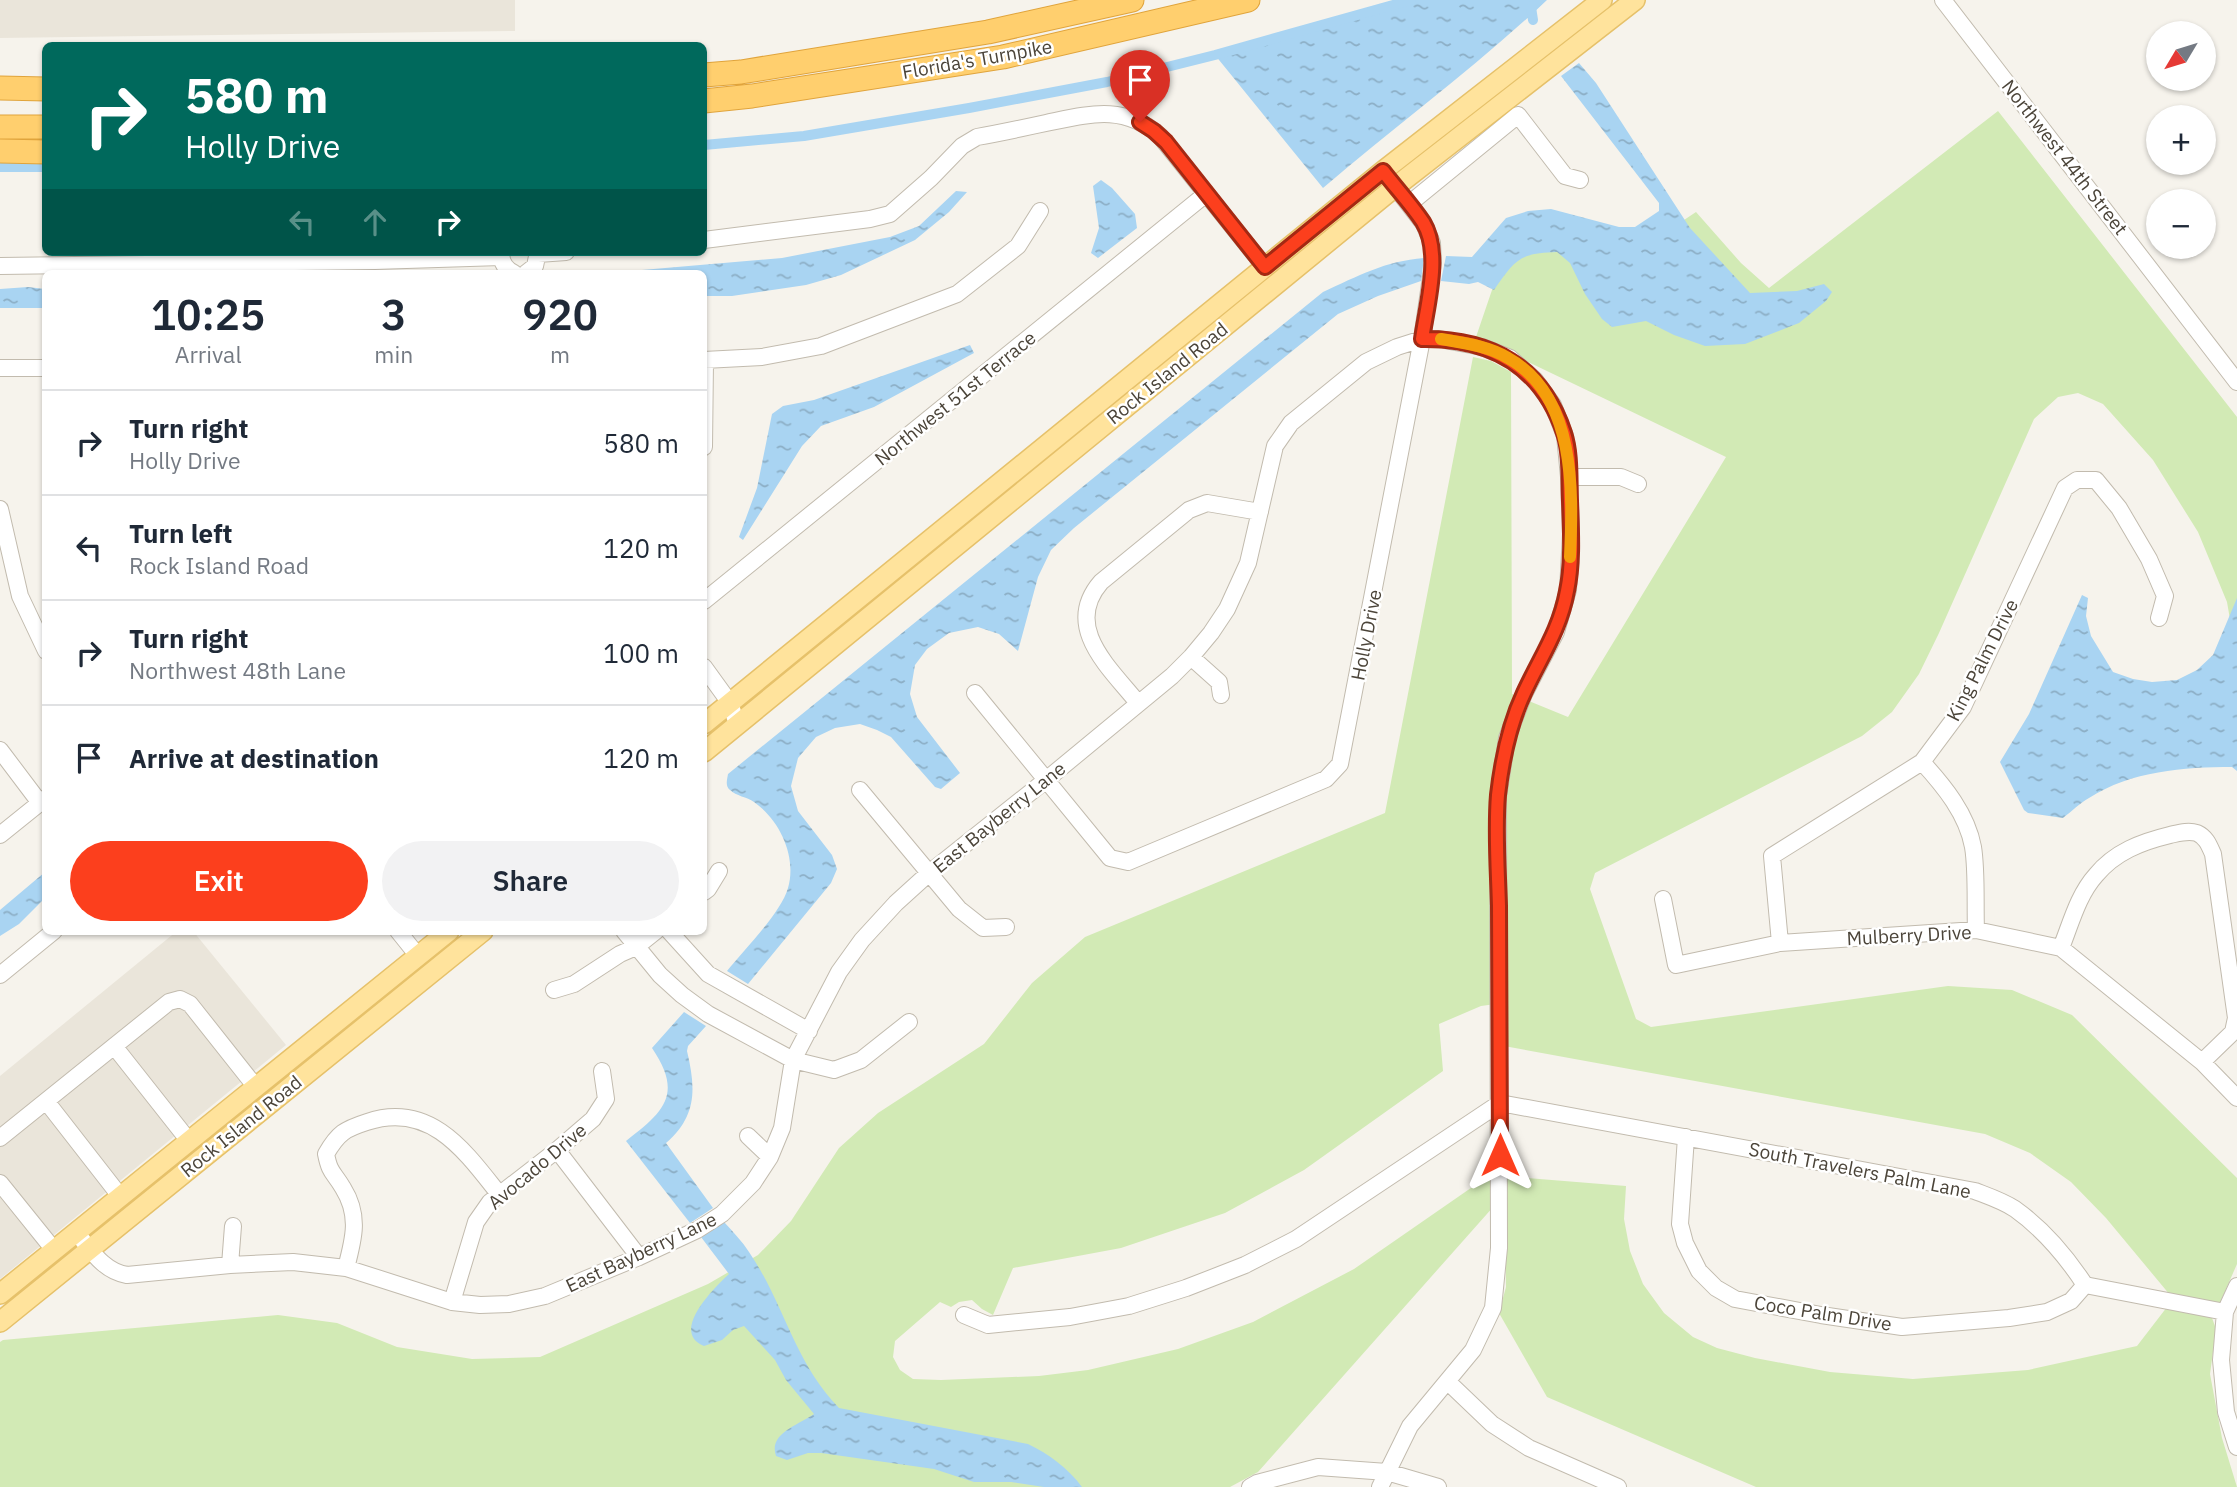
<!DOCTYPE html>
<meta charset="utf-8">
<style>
body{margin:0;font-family:"IBM Plex Sans",sans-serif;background:#f2f2f3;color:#1f2937;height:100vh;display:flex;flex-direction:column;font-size:26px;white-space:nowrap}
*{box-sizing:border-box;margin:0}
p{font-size:23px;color:#747a83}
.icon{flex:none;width:38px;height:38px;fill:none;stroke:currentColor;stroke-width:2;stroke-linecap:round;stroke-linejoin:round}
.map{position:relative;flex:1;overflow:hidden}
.sheet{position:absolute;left:42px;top:270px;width:665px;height:665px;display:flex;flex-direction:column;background:#fff;border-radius:10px;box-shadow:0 2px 5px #0004}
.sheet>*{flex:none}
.hud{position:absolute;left:42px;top:42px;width:665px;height:214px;border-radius:10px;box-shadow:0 2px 5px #0004;background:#00695c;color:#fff;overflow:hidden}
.needle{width:46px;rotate:232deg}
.buttons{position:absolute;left:2146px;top:21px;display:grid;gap:14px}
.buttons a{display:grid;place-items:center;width:70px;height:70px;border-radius:50%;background:#fff;box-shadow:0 2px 5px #0004;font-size:35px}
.pin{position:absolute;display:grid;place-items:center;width:60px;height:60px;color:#fff;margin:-72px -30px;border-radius:50% 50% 50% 0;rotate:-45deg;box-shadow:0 0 7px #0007}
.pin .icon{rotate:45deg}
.me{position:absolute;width:77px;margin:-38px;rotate:0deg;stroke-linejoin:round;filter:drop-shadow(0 0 5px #0008)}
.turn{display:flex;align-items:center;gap:24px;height:147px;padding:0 28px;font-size:32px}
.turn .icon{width:91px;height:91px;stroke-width:2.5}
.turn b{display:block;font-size:49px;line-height:60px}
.lanes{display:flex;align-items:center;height:66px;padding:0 28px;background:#0003;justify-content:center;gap:35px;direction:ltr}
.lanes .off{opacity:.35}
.eta{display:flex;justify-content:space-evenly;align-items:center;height:119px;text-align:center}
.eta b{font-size:42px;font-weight:600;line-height:49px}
.action{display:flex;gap:14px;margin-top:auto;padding:14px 28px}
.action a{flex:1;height:80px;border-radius:42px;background:#fc3f1d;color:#fff;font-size:28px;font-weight:600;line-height:80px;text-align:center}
.action a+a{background:#f2f2f3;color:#1f2937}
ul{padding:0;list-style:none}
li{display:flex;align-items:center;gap:21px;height:105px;padding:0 28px;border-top:2px solid #e0e1e3}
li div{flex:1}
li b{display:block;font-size:26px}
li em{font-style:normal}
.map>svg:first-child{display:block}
.residential{fill:#eae5da}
.green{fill:#d2eab5}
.water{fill:url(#water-ripples)}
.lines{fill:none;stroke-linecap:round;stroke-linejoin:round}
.canal{stroke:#a9d4f2;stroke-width:10}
.minor-casing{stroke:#c2bbae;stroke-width:18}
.major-casing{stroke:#e6c16a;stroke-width:22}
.highway-casing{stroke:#e0a43c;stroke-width:25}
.minor{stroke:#fff;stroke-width:16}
.major{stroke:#ffe39c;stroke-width:19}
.highway{stroke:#ffcf6e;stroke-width:23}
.route-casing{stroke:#a42913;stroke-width:18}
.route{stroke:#fc3f1d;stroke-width:12}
.slow{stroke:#f59e0b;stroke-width:12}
.labels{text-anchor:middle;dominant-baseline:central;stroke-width:5;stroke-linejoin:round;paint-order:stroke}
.street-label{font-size:19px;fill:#4b4439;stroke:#fff}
</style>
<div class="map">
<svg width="2237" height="1487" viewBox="0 0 2237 1487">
<defs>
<pattern id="water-ripples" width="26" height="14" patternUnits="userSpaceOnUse" patternTransform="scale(1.75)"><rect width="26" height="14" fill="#a9d4f2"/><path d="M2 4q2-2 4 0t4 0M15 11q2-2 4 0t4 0" fill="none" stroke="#8caec5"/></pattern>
</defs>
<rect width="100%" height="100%" fill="#f6f3ec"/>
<path class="residential" d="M0,0H515V31L0,38Z
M177,931H193L286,1045L0,1279V1076Z"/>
<path class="green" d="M1998,111L2237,417V660L2227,602L2198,532L2153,460L2103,404L2078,393L2058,397L2034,419L1939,633L1919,674L1892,712L1862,736L1595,873L1590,889L1636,1019L1651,1027L1948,986L2012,990L2072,1015L2237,1178V1264L2219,1305L2170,1295L2106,1218L2071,1182L2030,1153L1985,1134L1504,1046L1503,1003L1481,1006L1439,1024L1443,1071L1304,1170L1225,1213L1121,1248L1013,1268L993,1315L982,1309L972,1300L959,1302L951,1307L940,1302L895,1341L893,1357L900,1370L913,1379L941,1380L1039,1376L1088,1370L1178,1349L1253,1322L1354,1269L1494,1172V1206L1258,1472L1230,1487H0V1342L3,1340L278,1315L337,1323L397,1347L472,1359L540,1357L708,1284L758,1255L791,1221L839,1148L878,1113L984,1044L1032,983L1085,937L1385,813L1473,357L1491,361L1511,372L1512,694L1568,717L1726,457L1476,337L1508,243L1660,236L1696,212L1741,263L1769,288Z
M1504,1176L1626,1186L1624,1219L1630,1251L1643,1284L1664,1313L1693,1337L1717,1348L1755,1358L1830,1372L1913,1379L2028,1370L2137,1346L2167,1307L2212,1318L2216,1329L2210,1374L2222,1438L2237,1487H1756L1547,1397L1499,1313L1506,1287Z"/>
<path class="water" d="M1411,0H1547C1476,67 1397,125 1323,188L1215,55Z
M1579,63L1596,83L1690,228L1750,293L1797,291L1824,284L1832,292L1826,301L1799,323L1745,344L1705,346L1674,335L1646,321L1612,327L1602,319L1585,294L1570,263L1557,252C1519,253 1515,260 1494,290L1478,282L1469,284L1441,281L1446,256L1472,257L1506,218L1528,211L1551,209L1619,227H1635L1659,211V203L1561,76Z
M1101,180L1112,188L1135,214L1137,228L1098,258L1091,253L1099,228L1093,186Z
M956,191L967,192L949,212L915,240L841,275L806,285L732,296H704V273H607L782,258L890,237L919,226Z
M1424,258L1421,281L1378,296L1338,314L1074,528L1051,550L1038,577L1018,651L999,634L978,627L949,633L927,649L915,665L910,694L917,717L960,773L941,789L935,787L891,737L877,730L860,724L835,728L816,737L798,758L791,786L798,811L832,855L837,869L831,883L748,984L727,971C744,950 781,913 788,888C797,857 780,820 754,802C747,797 736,796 730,790C725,786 727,780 728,774L1323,292C1358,276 1385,261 1424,258Z
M28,287L45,289V308H0V289Z
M970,345L974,353L874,407L821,426L802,446L743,540L739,537L757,488L772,414L783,406L814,400Z
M2082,595L2088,598L2086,616L2091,636L2113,672L2133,679L2152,682L2177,680L2197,670L2213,655L2237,598V771L2232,767C2184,767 2131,771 2089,798C2080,803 2072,811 2063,818L2028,813L2024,810L2000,762L2029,714Z
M45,872V898L19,924L0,936V910Z
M684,1012L706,1026L688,1046L687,1051C696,1089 697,1116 666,1143L713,1208L690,1223L626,1141C665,1111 683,1094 652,1048Z
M724,1222C733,1232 742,1241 749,1252C784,1303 794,1362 839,1408L1028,1444C1049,1454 1068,1468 1082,1487H1044L1011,1482H974L934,1469L821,1453H808L787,1460L776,1456C768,1433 799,1425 814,1414L786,1380L775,1360L744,1326L733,1330L722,1340L704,1346C669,1332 715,1287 729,1274L701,1237Z"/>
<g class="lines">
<path class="canal" d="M1533,20L1531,7L1539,0
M704,145L804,136L969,108L1107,82L1215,55L1411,0
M0,167H46"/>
<g class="minor-casing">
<path id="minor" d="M1943,0L2237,382
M1409,204L1518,115L1565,176L1580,180
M704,240L870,219L890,214L931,178L962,146L977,137C1000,133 1023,128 1046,123C1090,114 1124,104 1160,136L1265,267
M501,252C501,262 505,269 514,273
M538,254L566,252
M0,266L375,261L501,257
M526,273L535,266L538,252
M704,360L762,357L821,346L957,294L1018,246L1040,211
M0,368H46
M704,447L705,360
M1569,477H1621L1638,484
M0,509L20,596L46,651
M704,601L1206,194
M1191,657L1219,682L1221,695
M704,667L730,703L737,724
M975,693L1110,858L1128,862L1326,779L1340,764L1422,339L1433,263L1432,243L1424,224L1383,171
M1138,703C1110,668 1062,627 1101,582L1189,510L1207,503L1260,512
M0,750L40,803
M1922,762C1944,786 1967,814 1973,847C1977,871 1975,904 1976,930
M860,790L959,909L983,928L1006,927
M0,835L46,798
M704,892L708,889L719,871
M1663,899L1676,965L1780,943L1976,930L2061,948L2202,1062L2237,1098
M398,931L418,956
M624,931L660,975L682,995L708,1014L793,1060L834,1070L861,1060L909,1022
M669,931L708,974L809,1031
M1780,943L1772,856L1922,762L1963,707L2065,488L2077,480H2096L2119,508L2149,559L2165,596L2159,618
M2061,948C2071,923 2078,895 2096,875C2115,852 2141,842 2170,835C2179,833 2188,830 2197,833C2206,837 2209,845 2213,854L2236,1018L2233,1032L2202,1062
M0,975L54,931
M554,990L574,984L620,954L636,947L656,931
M114,1046L189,1141
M46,1101L120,1196
M748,1136L770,1157
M1686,1137L1680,1224L1685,1243L1699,1271L1716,1288L1735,1299L1821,1315L1902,1327L2009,1318L2047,1312L2071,1301L2085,1285
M0,1138L169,1002L180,999L190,1004L255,1086
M557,1150L639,1257
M0,1183L54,1250
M76,1232C91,1250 103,1271 127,1275L230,1265L293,1262L346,1268L452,1302L480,1305L509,1304L545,1296L639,1257L697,1230L722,1214L753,1183L770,1157L782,1128L793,1060L839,972L862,940L896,903L928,874L1046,780L1172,676L1191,657L1211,633L1227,609L1248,563L1275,446L1291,423L1366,362L1397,347L1422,339H1439L1482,347L1510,358L1535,380L1553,405L1565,436L1569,477L1571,534L1568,590L1556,632L1524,694L1507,738L1498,797L1499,1248L1493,1308L1473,1350L1410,1426L1380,1487
M230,1265L233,1226
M346,1268C354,1238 360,1215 343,1188C333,1171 330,1174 326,1154C338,1133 345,1129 367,1122C430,1101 465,1151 499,1194
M2237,1286L2225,1312L2221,1360L2226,1412L2237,1447
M452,1302L476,1222L490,1202L557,1150L593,1119L606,1099L602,1071
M964,1315L988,1325L1070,1317L1129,1306L1186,1288L1245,1265L1296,1239L1500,1103L1975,1191C1988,1196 2003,1201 2015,1209C2043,1229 2066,1256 2085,1285L2225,1312
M1448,1382L1492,1424L1529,1448L1618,1487
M1250,1487L1257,1483L1318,1467L1387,1472L1438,1487"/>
</g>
<g class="major-casing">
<path id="major" d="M704,724L1383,171L1602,0
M704,752L1395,187L1635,0
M0,1294L449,931
M0,1322L483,931"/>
</g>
<g class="highway-casing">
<path id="highway" d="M704,75L741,72L988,32L1132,0
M0,88L46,89
M704,101L752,96L1003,57L1248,0
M0,127H46
M0,151L46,152"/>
</g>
<use href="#minor" class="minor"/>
<use href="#major" class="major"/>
<use href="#highway" class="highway"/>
</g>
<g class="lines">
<g class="route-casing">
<path id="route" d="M1140,122L1154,131L1166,142L1265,267L1383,171C1396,188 1411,204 1423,222C1442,253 1427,304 1422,339C1490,338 1542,366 1564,433C1571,454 1569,480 1570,501C1571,530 1573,563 1567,591C1560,630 1540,658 1524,693C1509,725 1502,760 1498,795C1495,831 1498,870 1499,906C1499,989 1500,1072 1500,1155"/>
</g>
<use href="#route" class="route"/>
<path class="slow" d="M1441,339C1464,343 1488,346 1508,358C1576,396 1573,490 1570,557"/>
</g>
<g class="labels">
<g class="street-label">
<text transform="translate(977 59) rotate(-10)">Florida's Turnpike</text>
<text transform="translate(2065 157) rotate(52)">Northwest 44th Street</text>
<text transform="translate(1167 373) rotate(-39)">Rock Island Road</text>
<text transform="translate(955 398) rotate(-39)">Northwest 51st Terrace</text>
<text transform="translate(1366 635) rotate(-79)">Holly Drive</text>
<text transform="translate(1982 660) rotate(-63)">King Palm Drive</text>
<text transform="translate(999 817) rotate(-39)">East Bayberry Lane</text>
<text transform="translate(1909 935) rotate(-3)">Mulberry Drive</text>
<text transform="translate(241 1126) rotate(-39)">Rock Island Road</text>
<text transform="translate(537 1166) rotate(-40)">Avocado Drive</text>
<text transform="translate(1860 1170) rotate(11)">South Travelers Palm Lane</text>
<text transform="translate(641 1252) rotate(-25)">East Bayberry Lane</text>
<text transform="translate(1823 1313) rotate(9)">Coco Palm Drive</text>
</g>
</g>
</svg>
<div class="buttons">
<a><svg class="needle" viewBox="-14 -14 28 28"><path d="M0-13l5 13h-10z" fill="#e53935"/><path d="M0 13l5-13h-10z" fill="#747a83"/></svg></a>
<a>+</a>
<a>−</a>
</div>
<div class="pin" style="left:1140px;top:122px;background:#d93025"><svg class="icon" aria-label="arrive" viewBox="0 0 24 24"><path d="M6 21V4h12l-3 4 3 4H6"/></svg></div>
<svg class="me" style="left:1500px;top:1155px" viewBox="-20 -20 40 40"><path d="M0-17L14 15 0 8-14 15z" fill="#fc3f1d" stroke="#fff" stroke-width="4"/></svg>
<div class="hud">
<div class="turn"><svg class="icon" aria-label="right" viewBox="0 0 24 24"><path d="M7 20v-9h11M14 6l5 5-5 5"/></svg><div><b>580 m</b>Holly Drive</div></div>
<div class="lanes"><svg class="icon off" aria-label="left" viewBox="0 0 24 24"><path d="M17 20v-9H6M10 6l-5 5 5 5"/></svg><svg class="icon off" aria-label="ahead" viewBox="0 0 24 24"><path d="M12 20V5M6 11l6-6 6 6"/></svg><svg class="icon" aria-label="right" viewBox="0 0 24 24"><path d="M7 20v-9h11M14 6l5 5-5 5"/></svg></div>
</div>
<section class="sheet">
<div class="eta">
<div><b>10:25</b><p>Arrival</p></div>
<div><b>3</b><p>min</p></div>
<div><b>920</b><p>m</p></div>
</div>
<ul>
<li><svg class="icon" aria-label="right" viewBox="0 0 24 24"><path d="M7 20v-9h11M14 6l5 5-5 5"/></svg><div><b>Turn right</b><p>Holly Drive</p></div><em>580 m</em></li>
<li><svg class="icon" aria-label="left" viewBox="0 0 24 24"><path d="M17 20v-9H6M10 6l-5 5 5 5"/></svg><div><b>Turn left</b><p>Rock Island Road</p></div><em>120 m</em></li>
<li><svg class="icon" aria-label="right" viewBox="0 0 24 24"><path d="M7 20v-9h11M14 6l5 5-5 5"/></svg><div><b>Turn right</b><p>Northwest 48th Lane</p></div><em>100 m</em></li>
<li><svg class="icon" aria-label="arrive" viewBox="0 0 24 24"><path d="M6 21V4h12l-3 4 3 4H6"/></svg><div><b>Arrive at destination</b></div><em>120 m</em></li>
</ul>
<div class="action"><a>Exit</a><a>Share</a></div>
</section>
</div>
